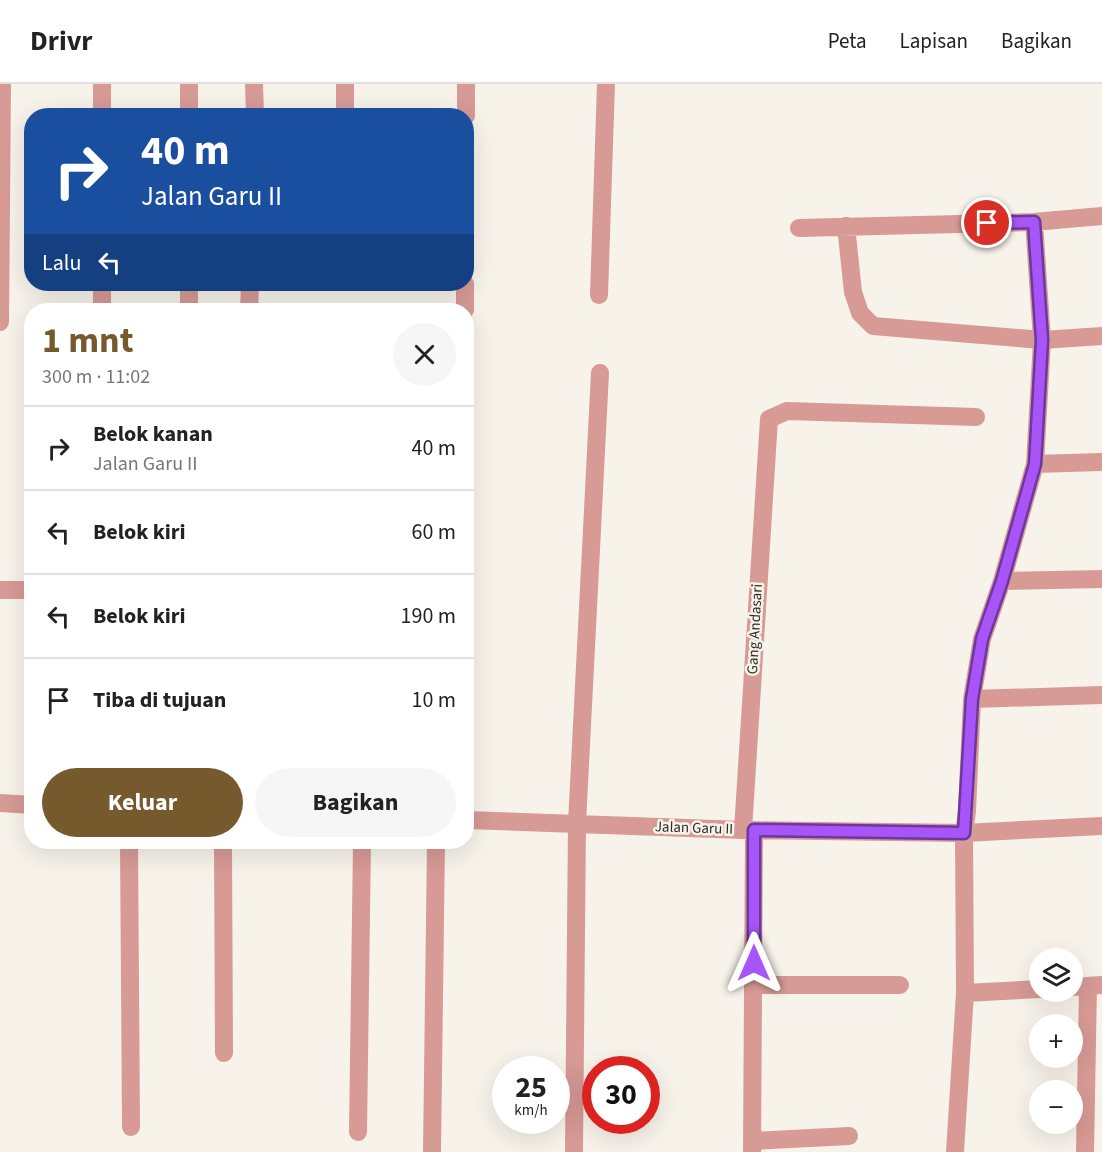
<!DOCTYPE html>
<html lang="id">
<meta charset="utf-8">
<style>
body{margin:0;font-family:"Source Sans 3",sans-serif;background:#f6f6f6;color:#222;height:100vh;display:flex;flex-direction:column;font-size:22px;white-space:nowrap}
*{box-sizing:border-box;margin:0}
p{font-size:20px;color:#767676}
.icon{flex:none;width:33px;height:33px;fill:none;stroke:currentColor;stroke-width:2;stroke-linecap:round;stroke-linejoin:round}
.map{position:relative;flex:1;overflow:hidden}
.panel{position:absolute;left:24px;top:219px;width:450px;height:546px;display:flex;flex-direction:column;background:#fff;border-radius:24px;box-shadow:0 6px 24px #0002}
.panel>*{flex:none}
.banner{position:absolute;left:24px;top:24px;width:450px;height:183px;border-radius:24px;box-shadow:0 6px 24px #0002;background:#1a4fa0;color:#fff;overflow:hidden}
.controls{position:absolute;left:1029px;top:864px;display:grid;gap:12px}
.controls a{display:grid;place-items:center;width:54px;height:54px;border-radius:50%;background:#fff;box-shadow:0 6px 24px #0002;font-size:30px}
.speed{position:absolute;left:492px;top:972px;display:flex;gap:12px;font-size:30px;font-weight:700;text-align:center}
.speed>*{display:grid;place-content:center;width:78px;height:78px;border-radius:50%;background:#fff;box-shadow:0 6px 24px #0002;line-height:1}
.speed small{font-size:15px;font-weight:400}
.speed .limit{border:9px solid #d22;background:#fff;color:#111}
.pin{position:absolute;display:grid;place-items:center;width:51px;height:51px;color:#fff;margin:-26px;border:3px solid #fff;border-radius:50%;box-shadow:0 2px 6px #0007}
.me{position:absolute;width:66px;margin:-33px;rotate:0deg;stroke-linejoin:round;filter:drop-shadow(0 0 4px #0008)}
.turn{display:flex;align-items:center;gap:21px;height:126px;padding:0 18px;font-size:27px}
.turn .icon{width:78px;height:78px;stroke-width:2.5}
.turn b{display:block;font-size:42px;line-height:51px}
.then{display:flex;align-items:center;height:57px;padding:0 18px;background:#0003;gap:12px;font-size:22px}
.round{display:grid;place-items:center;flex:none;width:63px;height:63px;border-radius:32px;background:#f6f6f6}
.summary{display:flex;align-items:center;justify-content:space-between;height:102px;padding:0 18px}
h1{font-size:36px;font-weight:700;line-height:45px;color:#76592d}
.action{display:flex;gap:12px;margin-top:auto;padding:12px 18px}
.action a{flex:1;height:69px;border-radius:36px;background:#76592d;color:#fff;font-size:24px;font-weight:700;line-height:69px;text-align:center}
.action a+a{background:#f6f6f6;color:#222}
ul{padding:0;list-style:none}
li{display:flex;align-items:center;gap:18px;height:84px;padding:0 18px;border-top:2px solid #e0e0e0}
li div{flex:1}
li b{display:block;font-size:22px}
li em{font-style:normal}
header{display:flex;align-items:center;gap:36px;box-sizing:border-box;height:84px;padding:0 30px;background:#fff;border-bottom:2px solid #e0e0e0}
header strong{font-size:28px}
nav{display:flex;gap:33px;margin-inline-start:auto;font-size:21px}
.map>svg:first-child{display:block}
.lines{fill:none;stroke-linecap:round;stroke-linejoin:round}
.minor{stroke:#d79a95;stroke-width:18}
.route-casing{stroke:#6d37a1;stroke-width:15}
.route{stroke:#a855f7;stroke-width:10}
.labels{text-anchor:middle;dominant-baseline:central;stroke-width:5;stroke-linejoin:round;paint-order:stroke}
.street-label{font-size:15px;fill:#2d2c28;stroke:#f8f3ea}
</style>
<header>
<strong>Drivr</strong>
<nav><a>Peta</a><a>Lapisan</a><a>Bagikan</a></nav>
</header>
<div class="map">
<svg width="1102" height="1068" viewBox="0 0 1102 1068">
<rect width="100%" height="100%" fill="#f8f3ea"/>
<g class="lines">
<path class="minor" d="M102,0V32
M254,0L255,32
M345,0V32
M189,32V0
M466,32V0
M846,142L853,208L860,229L873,242L1042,256L1102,252
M799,144L1034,138L1102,132
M102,200V226
M599,211L606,0
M189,226V200
M249,226L250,200
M465,226V200
M0,238L2,0
M1035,380L1102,378
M1002,497L1102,495
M0,506H25
M972,615L1102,611
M0,719L32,721
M466,736L743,746L964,749L1102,742
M743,746L769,335L787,327L976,333
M129,758L131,1043
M223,758L224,969
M755,901H900
M1072,903L1102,901
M965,909L1040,905
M358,1048L362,758
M752,1057L849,1052
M574,1066L577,739L600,289
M432,1068L436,758
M752,1068L754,746
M955,1068L965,909L964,749L967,727L972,615L982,555L1002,497L1035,380L1042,256L1034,138
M1085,1068L1088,902"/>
</g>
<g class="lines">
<g class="route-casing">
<path id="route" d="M754,879V746L964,749L972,615L982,555L1002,497L1035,380L1042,256L1034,138L987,139"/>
</g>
<use href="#route" class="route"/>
</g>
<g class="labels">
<g class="street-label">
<text transform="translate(755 545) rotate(-87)">Gang Andasari</text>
<text transform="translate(694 744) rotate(2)">Jalan Garu II</text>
</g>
</g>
</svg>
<div class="controls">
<a><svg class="icon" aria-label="layers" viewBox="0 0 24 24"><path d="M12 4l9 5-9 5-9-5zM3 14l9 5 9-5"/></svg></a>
<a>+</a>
<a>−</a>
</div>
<div class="speed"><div>25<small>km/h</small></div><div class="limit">30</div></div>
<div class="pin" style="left:987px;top:139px;background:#d93025"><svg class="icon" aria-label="arrive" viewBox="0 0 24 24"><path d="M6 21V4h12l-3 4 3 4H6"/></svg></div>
<svg class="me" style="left:754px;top:879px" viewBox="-20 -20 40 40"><path d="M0-17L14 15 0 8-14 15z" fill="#a855f7" stroke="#fff" stroke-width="4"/></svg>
<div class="banner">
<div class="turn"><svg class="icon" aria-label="right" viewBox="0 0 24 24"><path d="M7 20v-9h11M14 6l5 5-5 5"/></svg><div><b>40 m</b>Jalan Garu II</div></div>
<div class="then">Lalu<svg class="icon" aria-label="left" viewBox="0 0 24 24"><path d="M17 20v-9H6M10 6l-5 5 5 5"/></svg></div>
</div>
<section class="panel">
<div class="summary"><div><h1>1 mnt</h1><p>300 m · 11:02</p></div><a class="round"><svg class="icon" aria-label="close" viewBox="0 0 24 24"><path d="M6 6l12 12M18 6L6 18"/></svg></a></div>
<ul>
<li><svg class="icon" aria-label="right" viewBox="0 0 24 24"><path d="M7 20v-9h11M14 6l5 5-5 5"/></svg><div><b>Belok kanan</b><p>Jalan Garu II</p></div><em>40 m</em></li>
<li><svg class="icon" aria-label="left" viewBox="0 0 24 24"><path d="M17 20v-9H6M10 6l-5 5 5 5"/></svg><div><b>Belok kiri</b></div><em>60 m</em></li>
<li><svg class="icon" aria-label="left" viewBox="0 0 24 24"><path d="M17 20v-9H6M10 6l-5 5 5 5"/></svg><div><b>Belok kiri</b></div><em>190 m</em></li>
<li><svg class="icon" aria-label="arrive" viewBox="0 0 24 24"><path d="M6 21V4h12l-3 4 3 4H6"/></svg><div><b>Tiba di tujuan</b></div><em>10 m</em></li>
</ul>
<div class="action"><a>Keluar</a><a>Bagikan</a></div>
</section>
</div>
